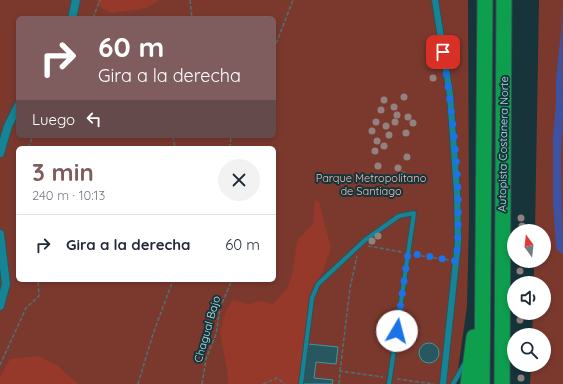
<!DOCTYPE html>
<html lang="es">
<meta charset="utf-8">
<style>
body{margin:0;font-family:Quicksand,sans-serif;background:#f2f2f3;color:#1f2937;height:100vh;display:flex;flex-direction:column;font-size:15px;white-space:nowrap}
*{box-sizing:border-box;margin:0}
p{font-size:13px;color:#747a83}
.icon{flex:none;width:22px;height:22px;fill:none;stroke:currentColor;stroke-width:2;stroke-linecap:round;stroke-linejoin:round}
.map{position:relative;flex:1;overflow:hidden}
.sheet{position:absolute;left:16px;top:146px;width:260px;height:136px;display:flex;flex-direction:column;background:#fff;border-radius:6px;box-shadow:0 2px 6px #0003}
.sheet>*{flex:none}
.guide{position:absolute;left:16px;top:16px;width:260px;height:122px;border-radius:6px;box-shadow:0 2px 6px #0003;background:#7f5d5e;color:#fff;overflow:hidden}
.needle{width:26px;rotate:345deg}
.controls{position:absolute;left:507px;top:224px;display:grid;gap:8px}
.controls a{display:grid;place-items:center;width:44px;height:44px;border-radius:50%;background:#fff;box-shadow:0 2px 6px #0003;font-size:20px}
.pin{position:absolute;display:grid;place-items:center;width:34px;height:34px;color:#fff;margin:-17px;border-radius:8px;box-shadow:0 2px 6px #0006}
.me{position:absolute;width:44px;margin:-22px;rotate:8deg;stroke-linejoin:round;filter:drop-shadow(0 0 3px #0008)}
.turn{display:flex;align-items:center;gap:14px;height:84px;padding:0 16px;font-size:18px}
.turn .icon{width:52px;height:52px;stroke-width:2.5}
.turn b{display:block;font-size:28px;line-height:34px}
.then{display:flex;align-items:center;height:38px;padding:0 16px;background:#0003;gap:8px;font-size:15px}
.round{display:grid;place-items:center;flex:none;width:42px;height:42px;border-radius:21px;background:#f2f2f3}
.overview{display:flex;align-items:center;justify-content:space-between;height:68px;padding:0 16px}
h1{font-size:24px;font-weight:700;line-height:30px;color:#7f5d5e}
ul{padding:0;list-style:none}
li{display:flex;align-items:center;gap:12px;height:60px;padding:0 16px;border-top:1px solid #e0e1e3}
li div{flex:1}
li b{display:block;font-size:15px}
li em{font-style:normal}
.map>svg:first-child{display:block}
.green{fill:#7b392e;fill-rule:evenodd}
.forest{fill:#96382a}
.water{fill:#3f52a1}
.building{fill:#29575f;stroke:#369aaa}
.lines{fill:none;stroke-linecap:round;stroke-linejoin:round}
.service-casing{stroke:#305156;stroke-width:6}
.pedestrian-casing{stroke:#305156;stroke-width:8}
.minor-casing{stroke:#305156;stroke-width:10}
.motorway-casing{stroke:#305156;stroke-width:17}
.path{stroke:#4e7177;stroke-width:1.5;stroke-dasharray:4 2;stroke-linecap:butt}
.service{stroke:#168494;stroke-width:4}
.pedestrian{stroke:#168494;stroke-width:6}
.minor{stroke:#168494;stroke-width:8}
.motorway{stroke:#0d9f4d;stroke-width:15}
.tree{fill:#92827f}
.route{stroke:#1a73e8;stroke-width:7;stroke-dasharray:0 12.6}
.labels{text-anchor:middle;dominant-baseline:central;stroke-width:4;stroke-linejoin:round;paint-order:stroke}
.street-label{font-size:11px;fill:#bae6ee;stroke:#16343a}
.park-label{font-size:11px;fill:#f7c2b7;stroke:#16343a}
</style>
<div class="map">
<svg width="563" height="384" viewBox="0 0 563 384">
<rect width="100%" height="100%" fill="#16343a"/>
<path class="green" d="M0,0H468L469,220L467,306L456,384H0ZM18,18H274V136H18ZM18,148H274V280H18Z
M539,0H563V384H530L531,365H544V335H532L533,313H544V283H534V261H544V231H535Z"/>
<path class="forest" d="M96,0H159L146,8L112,13L103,9Z
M315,200L319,202L331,248L322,273L312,289L298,384H228L227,369L220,332L226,310L233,300L249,304L260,301L273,304L287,289L293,271L297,241L313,224Z
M39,356L58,366L78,384H0V377L10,359Z"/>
<path class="water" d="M562,0L563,114L561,157L563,254L557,250L556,245L553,201V136L556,105V79L561,32Z"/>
<path class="building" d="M419 353a10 10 0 1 1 20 0a10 10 0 1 1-20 0Z
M308,344L338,347L336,364L316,362L314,378L333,380L332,384H303Z"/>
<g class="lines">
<g class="service-casing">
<path id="service" d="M301,384L312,298L318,284L365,240L399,216L414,213L389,384
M453,384L465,363"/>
</g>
<g class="pedestrian-casing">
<path id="pedestrian" d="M435,0L450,95L457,192L458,242L443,384"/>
</g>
<g class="minor-casing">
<path id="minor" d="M72,18L76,0
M0,153L8,126L18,106
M0,234L6,284L0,306"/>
</g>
<g class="motorway-casing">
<path id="motorway" d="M468,384L474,337
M482,384L485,0
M502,384L504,0"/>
</g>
<path class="path" d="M190,0L192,18
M93,18L100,0
M274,49L293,0
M173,136L175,148
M28,148L33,136
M230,148L231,136
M368,246L402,252
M415,255L449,260
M0,365L26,308L39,296L38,280
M340,371L350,288L357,256
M397,379L434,384
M138,384L153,334L173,280
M202,384L206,359L216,334L220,308L232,280
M263,384L277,378L285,384
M339,384L340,371L383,377"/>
<use href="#service" class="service"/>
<use href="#pedestrian" class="pedestrian"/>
<use href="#minor" class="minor"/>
<use href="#motorway" class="motorway"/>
</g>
<g class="tree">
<circle cx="430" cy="62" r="3.5"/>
<circle cx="439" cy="63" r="3.5"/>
<circle cx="433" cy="78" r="3.5"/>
<circle cx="404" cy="97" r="3.5"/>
<circle cx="384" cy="100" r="3.5"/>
<circle cx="394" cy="107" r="3.5"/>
<circle cx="381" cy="110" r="3.5"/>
<circle cx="397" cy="115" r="3.5"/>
<circle cx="408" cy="117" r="3.5"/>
<circle cx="376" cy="122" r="3.5"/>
<circle cx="395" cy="122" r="3.5"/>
<circle cx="413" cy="123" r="3.5"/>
<circle cx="386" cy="126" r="3.5"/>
<circle cx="372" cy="131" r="3.5"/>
<circle cx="406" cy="133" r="3.5"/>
<circle cx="389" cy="135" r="3.5"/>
<circle cx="377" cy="141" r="3.5"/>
<circle cx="384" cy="146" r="3.5"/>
<circle cx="375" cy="151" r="3.5"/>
<circle cx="407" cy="157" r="3.5"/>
<circle cx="378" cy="166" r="3.5"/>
<circle cx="398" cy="168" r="3.5"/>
<circle cx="403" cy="175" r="3.5"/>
<circle cx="521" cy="218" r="3.5"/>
<circle cx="522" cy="226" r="3.5"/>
<circle cx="378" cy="236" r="3.5"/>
<circle cx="372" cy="241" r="3.5"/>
<circle cx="520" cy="271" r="3.5"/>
<circle cx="520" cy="320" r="3.5"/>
<circle cx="521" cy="378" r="3.5"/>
</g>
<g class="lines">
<path class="route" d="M397,331L408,253L456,261C463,196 453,117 443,52"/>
</g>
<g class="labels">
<g class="street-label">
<text transform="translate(503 144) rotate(-89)">Autopista Costanera Norte</text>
<text transform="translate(207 329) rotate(-74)">Chagual Bajo</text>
</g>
<g class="park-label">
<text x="371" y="178">Parque Metropolitano<tspan x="371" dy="13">de Santiago</tspan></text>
</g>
</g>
</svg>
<div class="controls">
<a><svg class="needle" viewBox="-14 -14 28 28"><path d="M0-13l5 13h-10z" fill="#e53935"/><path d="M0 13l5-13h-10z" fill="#747a83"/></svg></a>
<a><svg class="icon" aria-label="sound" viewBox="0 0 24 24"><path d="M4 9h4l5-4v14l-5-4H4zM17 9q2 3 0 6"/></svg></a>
<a><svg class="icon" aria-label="search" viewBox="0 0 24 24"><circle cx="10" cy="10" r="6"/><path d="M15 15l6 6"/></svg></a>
</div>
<div class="pin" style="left:443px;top:52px;background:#d93025"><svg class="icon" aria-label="arrive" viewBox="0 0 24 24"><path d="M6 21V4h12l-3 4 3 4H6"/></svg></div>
<svg class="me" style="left:397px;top:331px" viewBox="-20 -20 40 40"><circle r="19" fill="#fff"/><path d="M0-13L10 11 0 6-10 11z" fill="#1a73e8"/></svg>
<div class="guide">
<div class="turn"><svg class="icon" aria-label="right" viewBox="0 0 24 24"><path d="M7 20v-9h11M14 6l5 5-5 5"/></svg><div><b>60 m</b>Gira a la derecha</div></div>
<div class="then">Luego<svg class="icon" aria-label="left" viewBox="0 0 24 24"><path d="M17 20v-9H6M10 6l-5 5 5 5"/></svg></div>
</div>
<section class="sheet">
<div class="overview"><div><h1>3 min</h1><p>240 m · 10:13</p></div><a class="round"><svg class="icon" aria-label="close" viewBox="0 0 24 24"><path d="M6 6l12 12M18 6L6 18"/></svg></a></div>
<ul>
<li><svg class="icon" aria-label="right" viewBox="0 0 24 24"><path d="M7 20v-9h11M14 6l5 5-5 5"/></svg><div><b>Gira a la derecha</b></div><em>60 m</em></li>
</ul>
</section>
</div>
